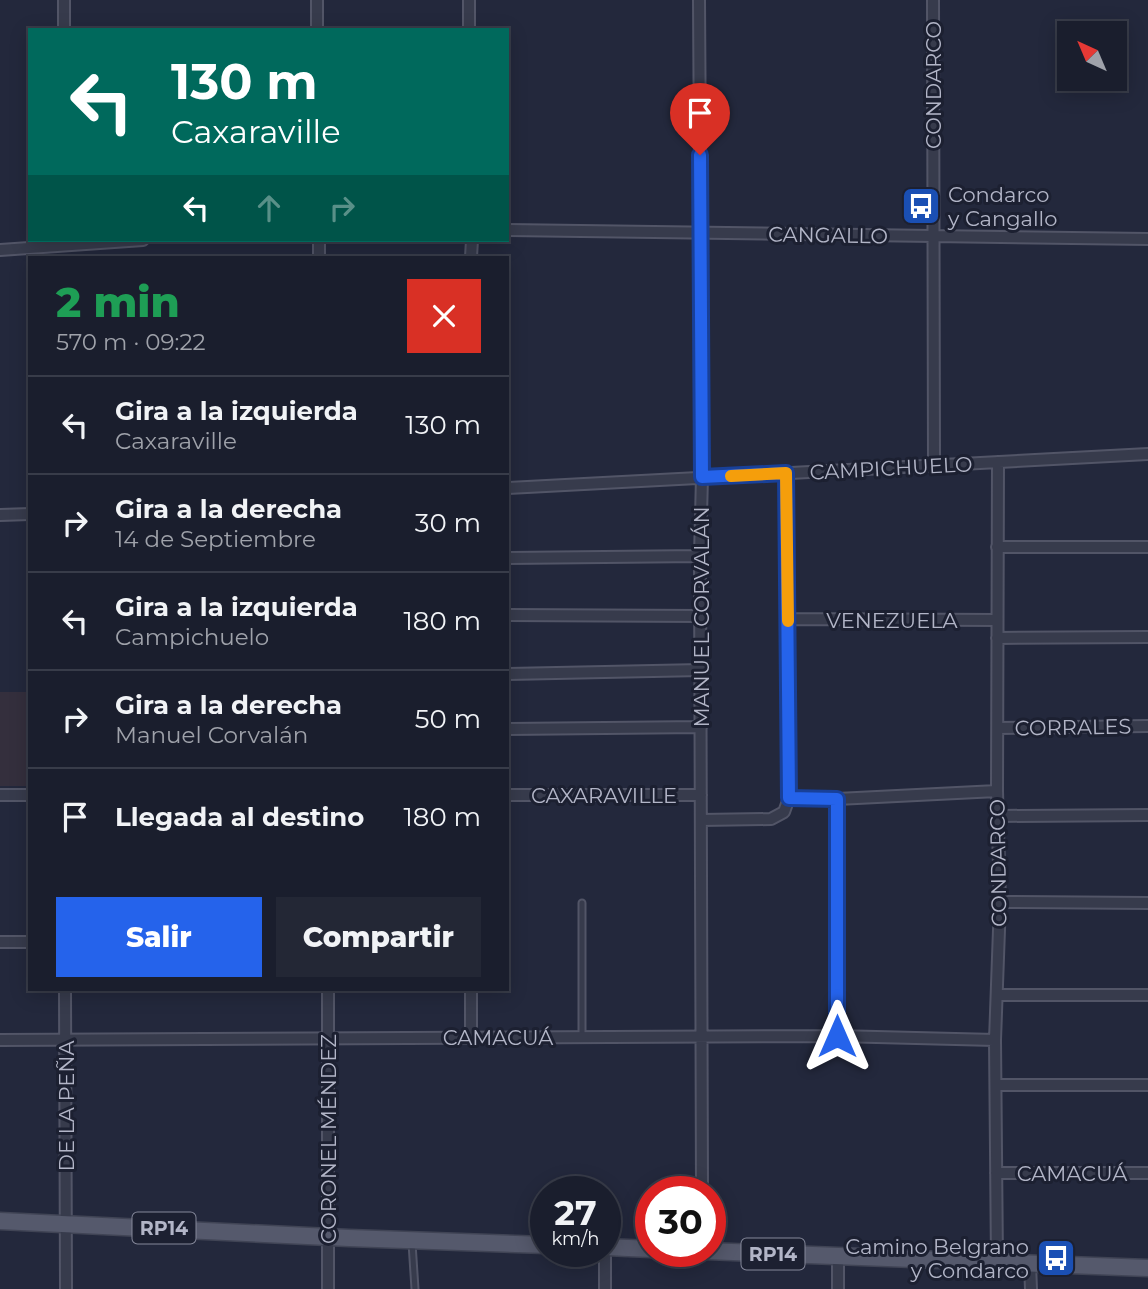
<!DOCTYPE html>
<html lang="es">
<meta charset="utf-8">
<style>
body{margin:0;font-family:Montserrat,sans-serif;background:#232735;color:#f1f3f6;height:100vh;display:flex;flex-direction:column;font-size:26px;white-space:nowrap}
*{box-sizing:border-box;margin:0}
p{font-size:23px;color:#9fa2aa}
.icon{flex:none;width:38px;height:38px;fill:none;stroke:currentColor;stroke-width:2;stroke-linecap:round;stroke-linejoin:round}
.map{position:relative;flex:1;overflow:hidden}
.panel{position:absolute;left:28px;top:256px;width:481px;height:735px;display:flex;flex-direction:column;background:#1a1e2d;border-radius:0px;box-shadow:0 4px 18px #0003,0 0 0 2px #383c49}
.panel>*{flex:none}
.top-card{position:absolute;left:28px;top:28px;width:481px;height:214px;border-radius:0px;box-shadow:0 4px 18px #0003,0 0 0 2px #383c49;background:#00695c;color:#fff;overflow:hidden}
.needle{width:46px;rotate:316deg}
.controls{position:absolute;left:1057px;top:21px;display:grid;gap:14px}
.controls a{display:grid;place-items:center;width:70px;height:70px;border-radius:0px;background:#1a1e2d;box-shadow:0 4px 18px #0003,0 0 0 2px #383c49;font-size:35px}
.speed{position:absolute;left:530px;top:1176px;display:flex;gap:14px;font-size:35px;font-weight:700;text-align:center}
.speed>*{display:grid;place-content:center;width:91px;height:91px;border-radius:50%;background:#1a1e2d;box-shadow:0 4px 18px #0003,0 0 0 2px #383c49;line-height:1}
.speed small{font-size:18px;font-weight:400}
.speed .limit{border:10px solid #d22;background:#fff;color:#111}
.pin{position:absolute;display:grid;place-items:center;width:60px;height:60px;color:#fff;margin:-72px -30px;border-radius:50% 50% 50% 0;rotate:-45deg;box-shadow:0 0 7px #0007}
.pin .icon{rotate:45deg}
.me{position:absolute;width:77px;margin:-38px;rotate:0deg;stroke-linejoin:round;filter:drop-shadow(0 0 5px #0008)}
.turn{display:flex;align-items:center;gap:24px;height:147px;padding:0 28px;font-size:32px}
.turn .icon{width:91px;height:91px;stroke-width:2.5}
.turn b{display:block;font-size:49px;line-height:60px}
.lanes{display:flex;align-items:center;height:66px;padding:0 28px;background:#0003;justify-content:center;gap:35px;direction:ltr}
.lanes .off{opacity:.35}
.round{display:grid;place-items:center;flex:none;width:74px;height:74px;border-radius:0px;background:#232735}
.summary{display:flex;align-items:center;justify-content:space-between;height:119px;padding:0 28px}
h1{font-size:42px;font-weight:800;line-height:52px;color:#1e9e55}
.primary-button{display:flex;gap:14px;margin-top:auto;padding:14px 28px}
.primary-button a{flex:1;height:80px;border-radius:0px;background:#2563eb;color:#fff;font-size:28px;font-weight:800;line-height:80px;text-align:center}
.primary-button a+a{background:#232735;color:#f1f3f6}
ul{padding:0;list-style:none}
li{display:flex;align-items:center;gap:21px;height:98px;padding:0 28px;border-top:2px solid #383c49}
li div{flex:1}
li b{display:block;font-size:26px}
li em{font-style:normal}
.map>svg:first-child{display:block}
.medical{fill:#342f3d}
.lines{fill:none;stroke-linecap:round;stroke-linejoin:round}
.lane-casing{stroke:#525567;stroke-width:9}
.street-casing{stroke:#525567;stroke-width:14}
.primary-casing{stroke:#404455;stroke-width:19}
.lane{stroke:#373b4c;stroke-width:5}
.street{stroke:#373b4c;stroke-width:10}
.primary{stroke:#55596c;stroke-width:16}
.route-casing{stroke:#184099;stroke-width:18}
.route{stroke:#2563eb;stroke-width:12}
.slow{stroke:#f59e0b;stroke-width:12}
.labels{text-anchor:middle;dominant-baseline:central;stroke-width:6;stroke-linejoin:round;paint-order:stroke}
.shield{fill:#1c2031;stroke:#85889a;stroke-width:2}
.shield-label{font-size:19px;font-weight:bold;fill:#b2b5c7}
.street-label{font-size:21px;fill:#b2b5c7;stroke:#1c2031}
.poi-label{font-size:21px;fill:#b2b5c7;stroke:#1c2031;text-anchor:start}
</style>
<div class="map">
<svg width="1148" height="1289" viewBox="0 0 1148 1289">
<rect width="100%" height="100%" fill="#23283c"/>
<path class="medical" d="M0,692H30V786H0Z"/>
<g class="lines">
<g class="lane-casing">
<path id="lane" d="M582,1037V903
M412,1243L415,1289"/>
</g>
<g class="street-casing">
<path id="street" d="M64,0V30
M317,0V30
M469,0V30
M699,0L702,477L700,556L702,1192
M933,0L934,465
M508,230L1148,239
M319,240V257
M0,250L143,240
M471,257L472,240
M786,473L789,798
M508,488L1148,454
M0,515L30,514
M997,547H1148
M508,558L700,556
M508,615L701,616
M788,619L997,620
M997,638L1148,637
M508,674L701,670
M998,728L1148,726
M508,729L701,727
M0,795H30
M508,795H701
M837,799V1036
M998,816L1148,815
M701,820L771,819L784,812L789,798L837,799L997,791
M1000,902L1148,903
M0,942H30
M65,989L66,1289
M328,989V1289
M998,995H1148
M471,1037V989
M0,1040L837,1036L995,1040
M996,1085H1148
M996,1173H1148
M838,1257V1289
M997,1263L995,1040L1000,902L997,791L998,462
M1030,1264L1031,1289
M605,1289V1251"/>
</g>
<g class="primary-casing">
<path id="primary" d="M0,1221L349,1238L546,1245
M606,1247L651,1249
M707,1251L1148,1268"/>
</g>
<use href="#lane" class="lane"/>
<use href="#street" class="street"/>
<use href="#primary" class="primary"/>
</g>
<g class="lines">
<g class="route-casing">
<path id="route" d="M700,155L702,477L786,473L789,798L837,799V1036"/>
</g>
<use href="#route" class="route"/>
<path class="slow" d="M731,476L786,473L788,621"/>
</g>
<defs>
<g id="bus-square" transform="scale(2.0125)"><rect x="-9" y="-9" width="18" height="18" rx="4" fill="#1a4fb4" stroke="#1c2031"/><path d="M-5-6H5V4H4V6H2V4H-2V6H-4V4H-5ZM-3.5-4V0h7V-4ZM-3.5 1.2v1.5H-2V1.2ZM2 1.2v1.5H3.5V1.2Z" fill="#fff"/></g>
</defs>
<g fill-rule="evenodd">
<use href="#bus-square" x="921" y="206"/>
<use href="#bus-square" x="1056" y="1258"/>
</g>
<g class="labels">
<g class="shield">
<rect x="132.5" y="1212.5" width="63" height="31" rx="5"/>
<rect x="741.5" y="1238.5" width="63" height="31" rx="5"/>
</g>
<g class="shield-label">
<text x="164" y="1228">RP14</text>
<text x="773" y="1254">RP14</text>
</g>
<g class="street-label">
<text transform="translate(933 85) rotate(-90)">CONDARCO</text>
<text transform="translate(828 235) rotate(1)">CANGALLO</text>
<text transform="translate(891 468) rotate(-3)">CAMPICHUELO</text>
<text transform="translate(701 617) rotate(-90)">MANUEL CORVALÁN</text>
<text x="892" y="620">VENEZUELA</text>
<text transform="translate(1073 727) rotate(-1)">CORRALES</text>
<text x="604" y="795">CAXARAVILLE</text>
<text transform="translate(998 863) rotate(-91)">CONDARCO</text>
<text x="498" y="1037">CAMACUÁ</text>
<text transform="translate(66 1106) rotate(-90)">DE LA PEÑA</text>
<text transform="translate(328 1139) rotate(-90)">CORONEL MÉNDEZ</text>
<text x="1072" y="1173">CAMACUÁ</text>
</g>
<g class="poi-label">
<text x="948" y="194">Condarco<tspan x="948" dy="24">y Cangallo</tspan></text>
<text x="1029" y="1246" text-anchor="end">Camino Belgrano<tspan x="1029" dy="24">y Condarco</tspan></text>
</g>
</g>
</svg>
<div class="controls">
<a><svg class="needle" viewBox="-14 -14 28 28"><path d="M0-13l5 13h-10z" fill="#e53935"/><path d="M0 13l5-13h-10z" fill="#9fa2aa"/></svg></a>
</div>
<div class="speed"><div>27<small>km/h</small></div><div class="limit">30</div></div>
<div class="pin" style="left:700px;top:155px;background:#d93025"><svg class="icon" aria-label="arrive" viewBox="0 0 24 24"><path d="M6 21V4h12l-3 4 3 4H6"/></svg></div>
<svg class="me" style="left:837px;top:1036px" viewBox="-20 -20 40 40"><path d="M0-17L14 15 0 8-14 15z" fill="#2563eb" stroke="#fff" stroke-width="4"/></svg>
<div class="top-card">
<div class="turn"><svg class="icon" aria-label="left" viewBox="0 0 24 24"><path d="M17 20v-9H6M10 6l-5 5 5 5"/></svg><div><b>130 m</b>Caxaraville</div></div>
<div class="lanes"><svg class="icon" aria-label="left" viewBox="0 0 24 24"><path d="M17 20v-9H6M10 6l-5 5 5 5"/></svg><svg class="icon off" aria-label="ahead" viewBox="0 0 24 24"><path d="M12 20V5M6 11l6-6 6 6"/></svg><svg class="icon off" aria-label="right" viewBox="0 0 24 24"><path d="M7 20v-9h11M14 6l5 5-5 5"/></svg></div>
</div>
<section class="panel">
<div class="summary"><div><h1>2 min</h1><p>570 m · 09:22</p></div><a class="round" style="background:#d93025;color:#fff"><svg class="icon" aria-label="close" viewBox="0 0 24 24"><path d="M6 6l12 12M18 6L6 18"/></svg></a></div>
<ul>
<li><svg class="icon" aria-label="left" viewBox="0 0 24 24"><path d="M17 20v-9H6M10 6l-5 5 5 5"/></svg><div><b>Gira a la izquierda</b><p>Caxaraville</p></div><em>130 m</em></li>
<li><svg class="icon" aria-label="right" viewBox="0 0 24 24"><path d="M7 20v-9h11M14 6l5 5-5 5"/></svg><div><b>Gira a la derecha</b><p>14 de Septiembre</p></div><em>30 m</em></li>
<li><svg class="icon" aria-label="left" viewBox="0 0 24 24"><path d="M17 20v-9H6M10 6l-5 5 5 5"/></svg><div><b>Gira a la izquierda</b><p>Campichuelo</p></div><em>180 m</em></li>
<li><svg class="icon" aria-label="right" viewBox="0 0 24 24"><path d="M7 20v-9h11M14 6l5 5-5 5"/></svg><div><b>Gira a la derecha</b><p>Manuel Corvalán</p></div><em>50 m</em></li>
<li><svg class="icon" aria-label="arrive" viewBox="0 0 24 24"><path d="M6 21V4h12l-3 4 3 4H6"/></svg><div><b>Llegada al destino</b></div><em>180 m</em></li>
</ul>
<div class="primary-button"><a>Salir</a><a>Compartir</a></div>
</section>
</div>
